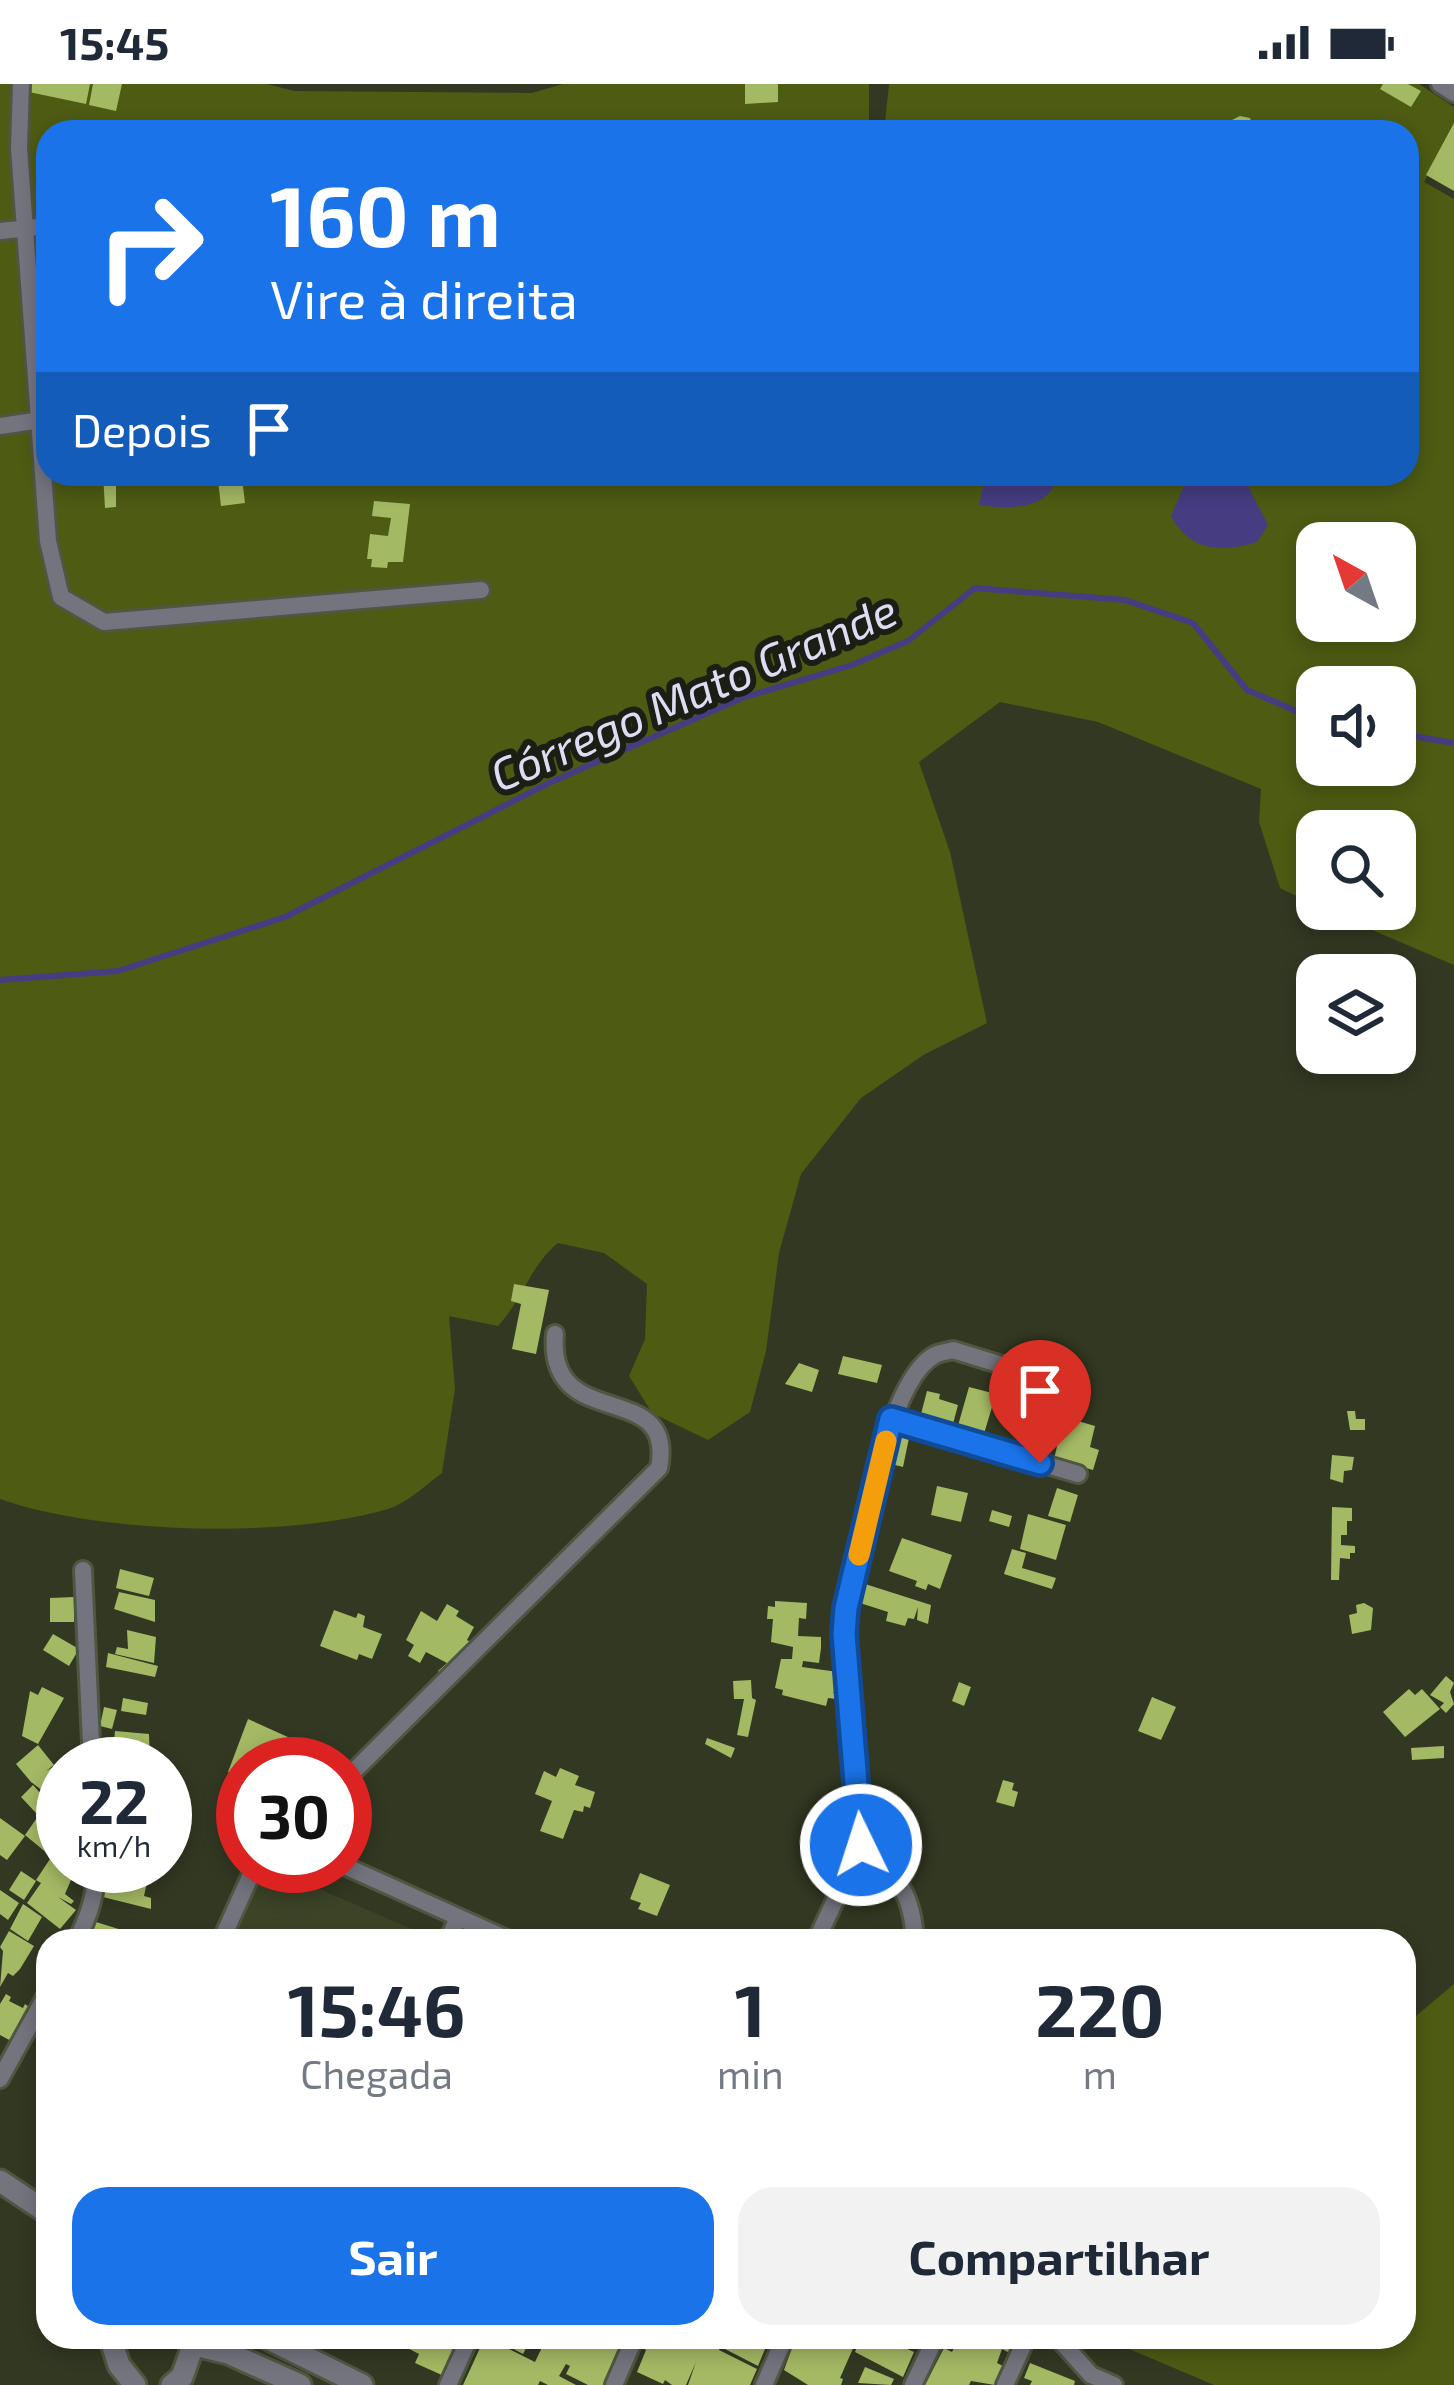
<!DOCTYPE html>
<html lang="pt">
<meta charset="utf-8">
<style>
body{margin:0;font-family:"Exo 2",sans-serif;background:#f2f2f3;color:#1f2937;height:100vh;display:flex;flex-direction:column;font-size:45px;white-space:nowrap}
*{box-sizing:border-box;margin:0}
p{font-size:39px;color:#747a83}
.icon{flex:none;width:66px;height:66px;fill:none;stroke:currentColor;stroke-width:2;stroke-linecap:round;stroke-linejoin:round}
.map{position:relative;flex:1;overflow:hidden}
.sheet{position:absolute;left:36px;top:1845px;width:1380px;height:420px;display:flex;flex-direction:column;background:#fff;border-radius:36px;box-shadow:0 6px 18px #0003}
.sheet>*{flex:none}
.hud{position:absolute;left:36px;top:36px;width:1383px;height:366px;border-radius:36px;box-shadow:0 6px 18px #0003;background:#1a73e8;color:#fff;overflow:hidden}
.needle{width:78px;rotate:320deg}
.controls{position:absolute;left:1296px;top:438px;display:grid;gap:24px}
.controls a{display:grid;place-items:center;width:120px;height:120px;border-radius:24px;background:#fff;box-shadow:0 6px 18px #0003;font-size:60px}
.speed{position:absolute;left:36px;top:1653px;display:flex;gap:24px;font-size:60px;font-weight:700;text-align:center}
.speed>*{display:grid;place-content:center;width:156px;height:156px;border-radius:50%;background:#fff;box-shadow:0 6px 18px #0003;line-height:1}
.speed small{font-size:30px;font-weight:400}
.speed .limit{border:18px solid #d22;background:#fff;color:#111}
.pin{position:absolute;display:grid;place-items:center;width:102px;height:102px;color:#fff;margin:-123px -51px;border-radius:50% 50% 50% 0;rotate:-45deg;box-shadow:0 0 12px #0007}
.pin .icon{rotate:45deg}
.me{position:absolute;width:132px;margin:-66px;rotate:356deg;stroke-linejoin:round;filter:drop-shadow(0 0 9px #0008)}
.turn{display:flex;align-items:center;gap:42px;height:252px;padding:0 36px;font-size:54px}
.turn .icon{width:156px;height:156px;stroke-width:2.5}
.turn b{display:block;font-size:84px;line-height:102px}
.then{display:flex;align-items:center;height:114px;padding:0 36px;background:#0003;gap:24px;font-size:45px}
.eta{display:flex;justify-content:space-evenly;align-items:center;height:204px;text-align:center}
.eta b{font-size:72px;font-weight:700;line-height:84px}
.action{display:flex;gap:24px;margin-top:auto;padding:24px 36px}
.action a{flex:1;height:138px;border-radius:36px;background:#1a73e8;color:#fff;font-size:48px;font-weight:700;line-height:138px;text-align:center}
.action a+a{background:#f2f2f3;color:#1f2937}
.status{display:flex;justify-content:space-between;align-items:center;height:84px;padding:0 60px;background:#fff;direction:ltr}
.status svg{height:33px;fill:currentColor}
.map>svg:first-child{display:block}
.built{fill:#3c4326}
.green{fill:#4d5b13;fill-rule:evenodd}
.water{fill:#463c82}
.lines{fill:none;stroke-linecap:round;stroke-linejoin:round}
.stream{stroke:#463c82;stroke-width:6}
.building{fill:#a4b964}
.minor-casing{stroke:#505641;stroke-width:22}
.tertiary-casing{stroke:#505641;stroke-width:27}
.minor{stroke:#74747f;stroke-width:16}
.tertiary{stroke:#74747f;stroke-width:21}
.route-casing{stroke:#114b97;stroke-width:30}
.route{stroke:#1a73e8;stroke-width:21}
.slow{stroke:#f59e0b;stroke-width:21}
.labels{text-anchor:middle;dominant-baseline:central;stroke-width:12;stroke-linejoin:round;paint-order:stroke}
.water-label{font-size:45px;font-style:italic;fill:#dddcf2;stroke:#1b1e14}
</style>
<div class="status"><b>15:45</b><svg viewBox="0 0 49 12"><path d="M0 12V9h3v3zM5 12V6h3v6zM10 12V3h3v9zM15 12V0h3v12zM26 1h20v11H26zM47 4h2v5h-2z"/></svg></div>
<div class="map">
<svg width="1454" height="2301" viewBox="0 0 1454 2301">
<rect width="100%" height="100%" fill="#323822"/>
<path class="built" d="M267,1782L439,1857H440H230Z"/>
<path class="green" d="M0,0H267L294,7L532,9L563,0H869V48H48V390H1407V48H884L889,0H1419L1454,23V41L1424,98L1454,115V881L1323,825H1395V747H1317V822L1280,804L1259,738L1261,705L1098,638L1000,618L919,678L950,768L987,939L925,970L861,1014L801,1090L779,1169L766,1267L750,1328L708,1356L652,1329L629,1292L645,1255L647,1200L604,1169L558,1159C529,1183 524,1214 498,1242L449,1232L455,1305L442,1389C426,1401 407,1419 388,1425C286,1455 100,1450 0,1415ZM1317,459H1395V537H1317ZM1317,603H1395V681H1317Z
M1454,1900V2301H1214L1101,2253H1404V1942Z"/>
<path class="water" d="M994,390H1013L1027,400L1038,399L1040,390H1058C1051,427 1009,425 979,421L984,398Z
M1189,390H1237L1244,394L1268,441L1257,458C1222,469 1189,467 1171,432Z"/>
<g class="lines">
<path class="stream" d="M1395,649L1454,659
M0,896L118,887L285,833L549,699L742,614L852,581L908,557L975,504L1125,516L1193,539L1247,606L1317,636"/>
</g>
<path class="building" d="M29,0H90L86,20L29,8Z
M93,0H122L116,27L89,21Z
M745,0H778V18L745,20Z
M1383,0H1408L1421,7L1411,23L1380,5Z
M1240,32L1250,34L1255,48H1228L1230,37Z
M1454,39V107L1426,91Z
M103,390H116V423L105,424Z
M242,394L245,419L221,422L218,396Z
M374,417L410,420L403,478H388L387,484L371,483L372,475H367L370,450L388,452L391,434L372,432Z
M514,1200L549,1206L536,1270L512,1265L521,1220L511,1217Z
M843,1272L882,1281L877,1299L838,1290Z
M799,1279L819,1286L812,1308L785,1300Z
M969,1303L996,1310L983,1353L957,1345Z
M927,1307L940,1310L939,1315L958,1321L953,1340L915,1332L917,1328L921,1330Z
M1027,1317L1051,1324L1041,1359L1017,1352Z
M1347,1327H1355L1356,1335H1365V1346H1350Z
M1064,1333L1095,1342L1090,1363L1099,1366L1093,1386L1054,1375Z
M902,1342L919,1347L917,1356L909,1354L903,1383L887,1379L894,1348Z
M1332,1371L1354,1373L1352,1386L1344,1387L1343,1399L1330,1395Z
M937,1402L968,1409L961,1438L931,1431Z
M1057,1404L1078,1411L1070,1438L1048,1432Z
M1332,1423L1352,1424V1437H1347V1451H1341V1461L1355,1462V1469H1350V1475L1340,1474L1339,1496H1331Z
M992,1426L1012,1432L1009,1443L989,1437Z
M1028,1430L1066,1441L1056,1476L1020,1465Z
M902,1454L952,1471L940,1505L928,1500L926,1506L915,1502L917,1497L889,1487Z
M1012,1465L1026,1469L1022,1484L1056,1494L1052,1505L1004,1490Z
M120,1485L154,1494L149,1512L116,1504Z
M862,1499L931,1521L928,1540L917,1536L918,1523L914,1535L908,1534L905,1542L886,1537L888,1528L857,1518Z
M119,1508L155,1516V1538L114,1525Z
M74,1513V1538H50V1514Z
M775,1517L807,1519L806,1535L799,1534L798,1552L821,1553V1564L819,1579L803,1577L802,1583L838,1588V1603L833,1609L837,1610L836,1615L828,1614L826,1622L782,1611L783,1606L775,1604L781,1575H792L793,1563L771,1558L773,1535H767L768,1522L775,1523Z
M1364,1519L1373,1524L1371,1546L1352,1550L1349,1531L1357,1529L1356,1521Z
M447,1520L459,1527L456,1532L474,1543L467,1556L474,1560L466,1569L461,1566L443,1592L438,1587L447,1579L426,1568L420,1579L408,1572L414,1561L406,1556L421,1527L437,1537Z
M334,1526L356,1534L358,1529L365,1532L363,1543L382,1550L372,1575L359,1570L357,1576L320,1562Z
M127,1546L156,1553L154,1579L115,1570L117,1563L128,1565Z
M53,1550L79,1565L69,1582L43,1566Z
M108,1569L158,1582L155,1593L106,1583Z
M1446,1592L1454,1599L1450,1608L1454,1620L1446,1629L1440,1623L1444,1619L1430,1611Z
M751,1596L752,1614L756,1616L748,1653L737,1651L744,1615H734L733,1597Z
M959,1598L971,1603L964,1622L952,1617Z
M42,1603L64,1614L38,1660L22,1652L30,1607L38,1611Z
M1409,1605L1415,1611L1422,1605L1440,1625L1405,1653L1383,1628Z
M1152,1613L1176,1623L1161,1656L1138,1647Z
M123,1614L148,1619L146,1631L121,1627Z
M104,1623L117,1626L112,1645L100,1642Z
M248,1635L319,1667L313,1680L253,1677L243,1680V1695L228,1688Z
M115,1647L149,1650L150,1680H101L102,1657H114Z
M707,1654L735,1664L731,1674L705,1660Z
M38,1661L54,1681L46,1687L55,1682L63,1690V1722L31,1698L16,1680Z
M1444,1662V1674L1412,1676L1411,1664Z
M560,1684L579,1692L575,1701L595,1708L590,1724L584,1722L583,1728L574,1726L563,1755L540,1747L552,1717L535,1710L544,1687L556,1693Z
M1003,1696L1014,1699L1012,1706L1018,1708L1014,1723L996,1718Z
M33,1701L48,1718L36,1729L21,1713Z
M41,1728L56,1741L63,1734V1753L48,1770L25,1751Z
M0,1734L25,1752L7,1776L0,1771Z
M50,1775L74,1789L65,1810L74,1817L71,1820L58,1813L76,1826L60,1845L27,1819L41,1799L36,1796Z
M21,1787L36,1797L24,1816L9,1806Z
M640,1789L670,1801L657,1832L638,1825L641,1819L630,1815Z
M119,1790L147,1798L144,1812L151,1814V1825L103,1813L104,1796L116,1799Z
M0,1806L19,1819L8,1836L0,1830Z
M23,1820L42,1833L28,1857L10,1845Z
M96,1838L154,1856V1857H102L91,1850Z
M9,1847L34,1862L20,1885L13,1892L8,1889L0,1903L3,1867L0,1863Z
M6,1910L11,1913L9,1917L23,1924L25,1920L30,1924L13,1958L0,1951V1920Z
M386,2253H455L460,2256L444,2292L415,2279L419,2270Z
M485,2253L535,2278L547,2253H617L615,2258L621,2262L603,2301H588L566,2290L570,2282L566,2280L559,2292L576,2301H548L540,2297L538,2301H463Z
M491,2253H532L523,2270Z
M646,2253H725L719,2266L757,2285L750,2301H688L696,2278L686,2301H672L665,2296L663,2300L637,2288L646,2266L641,2263Z
M727,2253H770L758,2282L723,2264Z
M796,2253L824,2256L826,2253H858L840,2294L843,2295L841,2301H808L784,2286Z
M861,2253H878L890,2258L885,2253H911L905,2264L914,2268L903,2293L855,2268Z
M966,2253H1014L1008,2268L1002,2265L997,2279L1003,2282L995,2301L971,2297L969,2301H925L944,2264L952,2268L956,2260L962,2263Z
M1030,2279L1075,2297L1074,2301H1030L1032,2297L1024,2294Z
M865,2283L894,2295L891,2301L858,2299Z"/>
<g class="lines">
<g class="minor-casing">
<path id="minor" d="M21,0L19,64L48,457L61,513L104,538L481,506
M1440,0L1454,9
M0,147L48,142
M0,342L47,335
M891,1335L1078,1390
M83,1486L92,1680
M345,1696L659,1384C677,1293 546,1351 555,1250
M861,1761C897,1795 912,1805 915,1857
M345,1782L511,1857
M76,1857C89,1833 97,1809 96,1782
M221,1857L255,1782
M448,1857L458,1833
M816,1857L861,1761L844,1549L846,1524C859,1469 886,1296 935,1271C940,1268 947,1268 953,1266L1079,1305
M0,1995L48,1908
M1057,2253L1091,2291L1114,2301
M448,2301L470,2253
M614,2301L635,2253
M764,2301L785,2253
M913,2301L936,2253
M1005,2301L1027,2253"/>
</g>
<g class="tertiary-casing">
<path id="tertiary" d="M0,2097L48,2129
M110,2253L119,2281L135,2301
M265,2253L362,2301
M195,2261L228,2269L300,2301
M172,2301L182,2293L196,2253"/>
</g>
<use href="#minor" class="minor"/>
<use href="#tertiary" class="tertiary"/>
</g>
<g class="lines">
<g class="route-casing">
<path id="route" d="M861,1761L844,1550L846,1524L891,1335L1040,1379"/>
</g>
<use href="#route" class="route"/>
<path class="slow" d="M859,1471L886,1357"/>
</g>
<g class="labels">
<g class="water-label">
<text transform="translate(693 607) rotate(-23)">Córrego Mato Grande</text>
</g>
</g>
</svg>
<div class="controls">
<a><svg class="needle" viewBox="-14 -14 28 28"><path d="M0-13l5 13h-10z" fill="#e53935"/><path d="M0 13l5-13h-10z" fill="#747a83"/></svg></a>
<a><svg class="icon" aria-label="sound" viewBox="0 0 24 24"><path d="M4 9h4l5-4v14l-5-4H4zM17 9q2 3 0 6"/></svg></a>
<a><svg class="icon" aria-label="search" viewBox="0 0 24 24"><circle cx="10" cy="10" r="6"/><path d="M15 15l6 6"/></svg></a>
<a><svg class="icon" aria-label="layers" viewBox="0 0 24 24"><path d="M12 4l9 5-9 5-9-5zM3 14l9 5 9-5"/></svg></a>
</div>
<div class="speed"><div>22<small>km/h</small></div><div class="limit">30</div></div>
<div class="pin" style="left:1040px;top:1379px;background:#d93025"><svg class="icon" aria-label="arrive" viewBox="0 0 24 24"><path d="M6 21V4h12l-3 4 3 4H6"/></svg></div>
<svg class="me" style="left:861px;top:1761px" viewBox="-20 -20 40 40"><circle r="17" fill="#1a73e8" stroke="#fff" stroke-width="3"/><path d="M0-11L8 9 0 5-8 9z" fill="#fff"/></svg>
<div class="hud">
<div class="turn"><svg class="icon" aria-label="right" viewBox="0 0 24 24"><path d="M7 20v-9h11M14 6l5 5-5 5"/></svg><div><b>160 m</b>Vire à direita</div></div>
<div class="then">Depois<svg class="icon" aria-label="arrive" viewBox="0 0 24 24"><path d="M6 21V4h12l-3 4 3 4H6"/></svg></div>
</div>
<section class="sheet">
<div class="eta">
<div><b>15:46</b><p>Chegada</p></div>
<div><b>1</b><p>min</p></div>
<div><b>220</b><p>m</p></div>
</div>
<div class="action"><a>Sair</a><a>Compartilhar</a></div>
</section>
</div>
